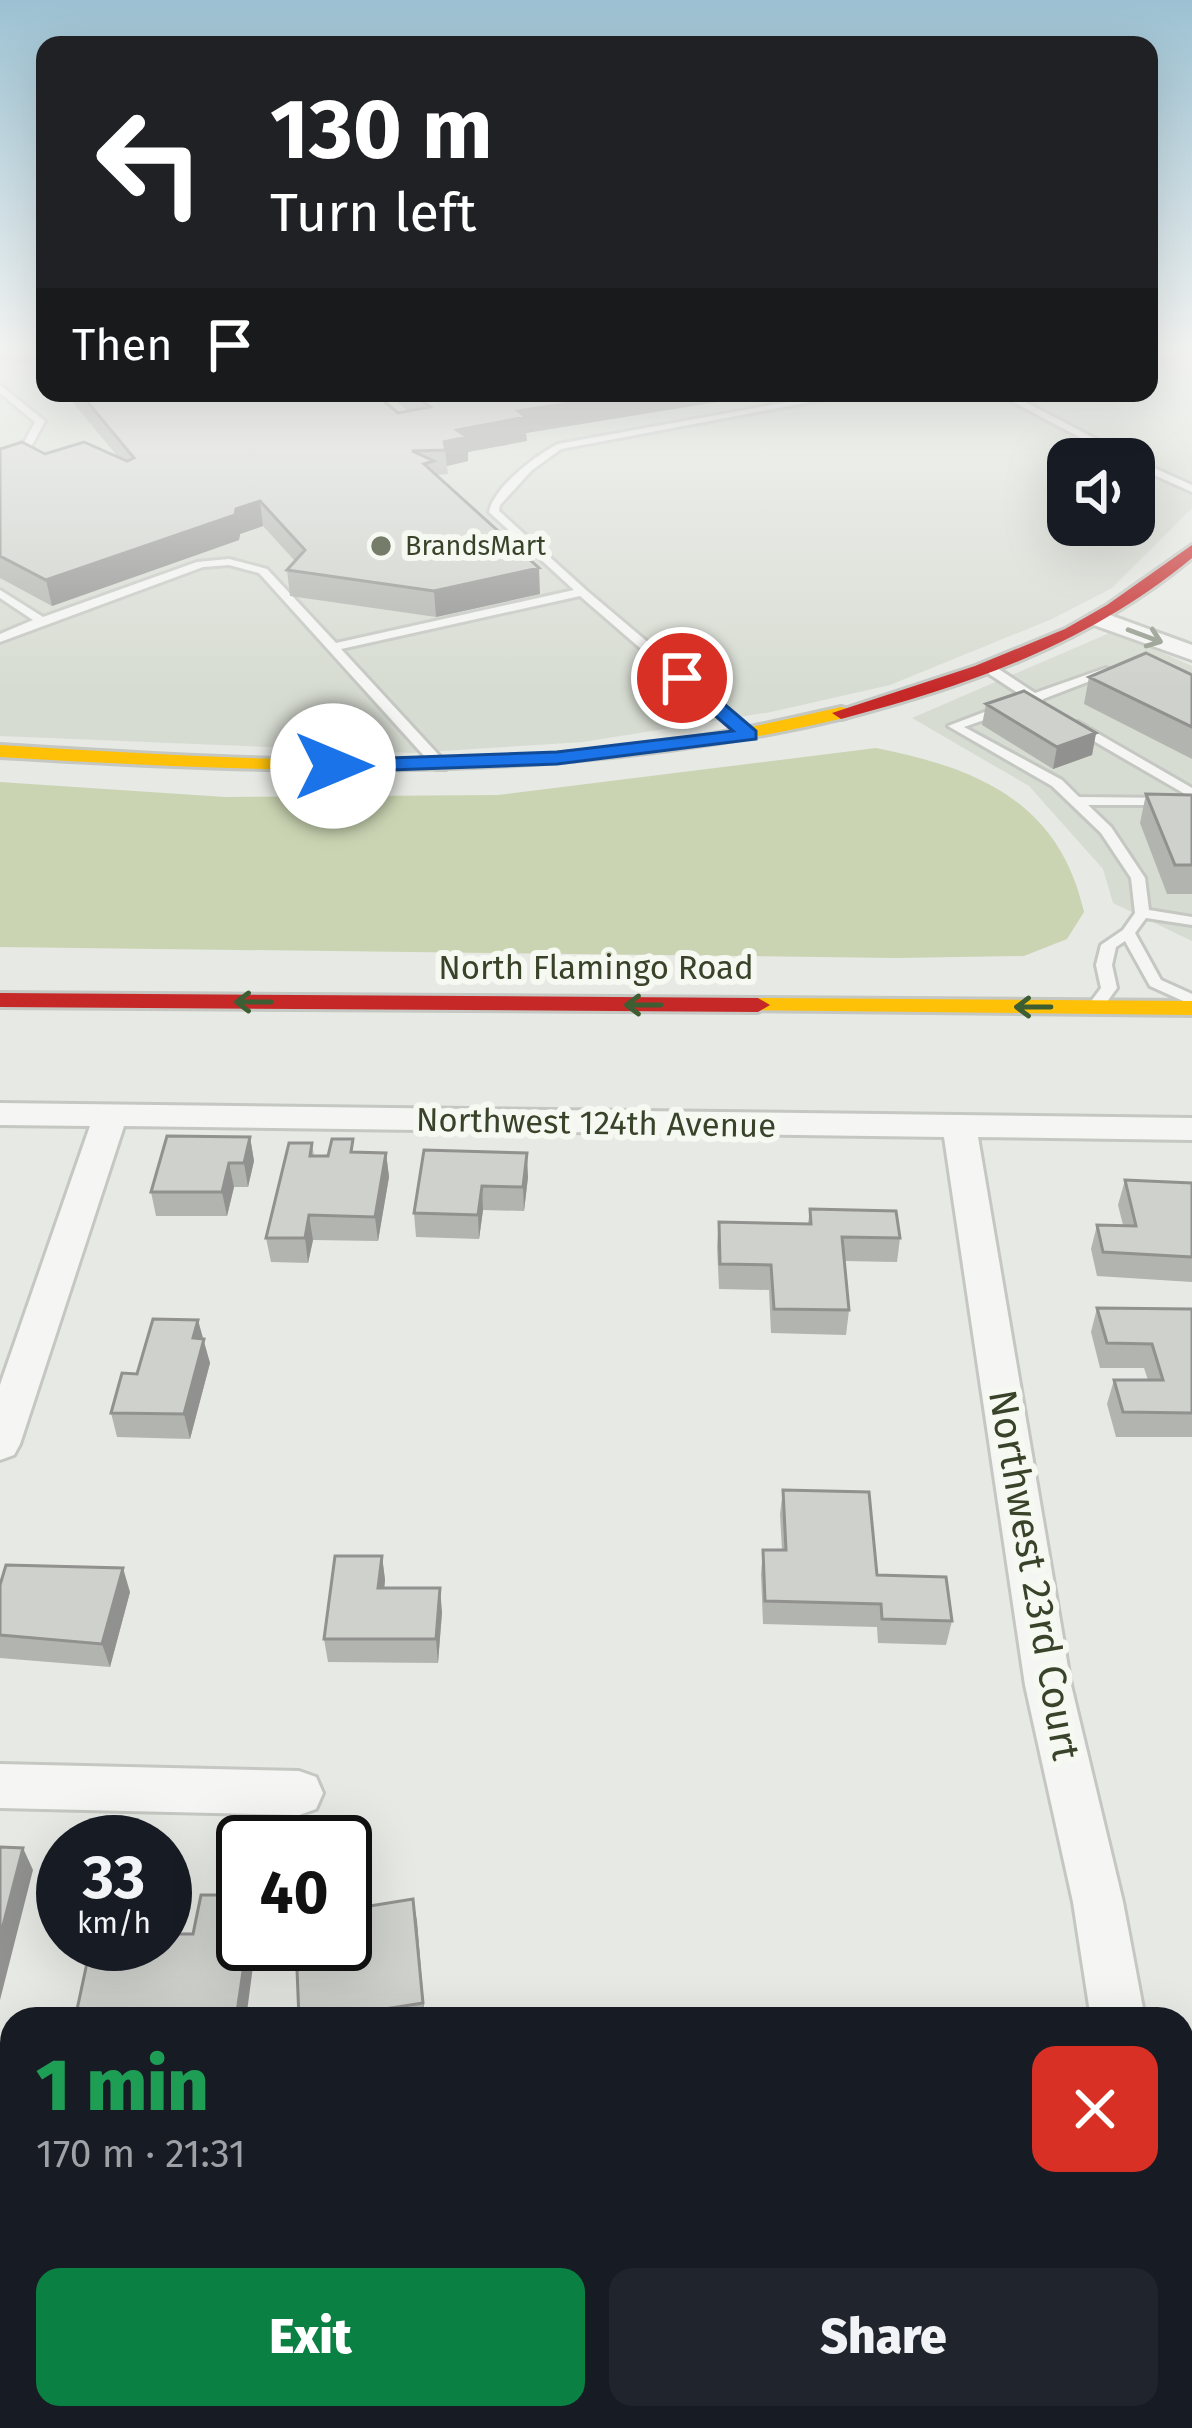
<!DOCTYPE html>
<meta charset="utf-8">
<style>
body{margin:0;font-family:"Fira Sans",sans-serif;background:#20242c;color:#f1f3f6;height:100vh;display:flex;flex-direction:column;font-size:45px;white-space:nowrap}
*{box-sizing:border-box;margin:0}
p{font-size:39px;color:#9ea1a6}
.icon{flex:none;width:66px;height:66px;fill:none;stroke:currentColor;stroke-width:2;stroke-linecap:round;stroke-linejoin:round}
.map{position:relative;flex:1;overflow:hidden}
.details{position:absolute;left:0px;top:2007px;width:1194px;height:423px;display:flex;flex-direction:column;background:#171b24;border-radius:36px 36px 0 0;box-shadow:0 12px 48px #0002}
.details>*{flex:none}
.guide{position:absolute;left:36px;top:36px;width:1122px;height:366px;border-radius:24px;box-shadow:0 12px 48px #0002;background:#202124;color:#fff;overflow:hidden}
.buttons{position:absolute;left:1047px;top:438px;display:grid;gap:24px}
.buttons a{display:grid;place-items:center;width:108px;height:108px;border-radius:24px;background:#171b24;box-shadow:0 12px 48px #0002;font-size:60px}
.speed{position:absolute;left:36px;top:1815px;display:flex;gap:24px;font-size:60px;font-weight:700;text-align:center}
.speed>*{display:grid;place-content:center;width:156px;height:156px;border-radius:50%;background:#171b24;box-shadow:0 12px 48px #0002;line-height:1}
.speed small{font-size:30px;font-weight:400}
.speed .limit{border:6px solid #111;border-radius:18px;background:#fff;color:#111}
.pin{position:absolute;display:grid;place-items:center;width:102px;height:102px;color:#fff;margin:-51px;border:6px solid #fff;border-radius:50%;box-shadow:0 3px 12px #0007}
.me{position:absolute;width:132px;margin:-66px;rotate:90deg;stroke-linejoin:round;filter:drop-shadow(0 0 9px #0008)}
.turn{display:flex;align-items:center;gap:42px;height:252px;padding:0 36px;font-size:54px}
.turn .icon{width:156px;height:156px;stroke-width:2.5}
.turn b{display:block;font-size:84px;line-height:102px}
.then{display:flex;align-items:center;height:114px;padding:0 36px;background:#0003;gap:24px;font-size:45px}
.round{display:grid;place-items:center;flex:none;width:126px;height:126px;border-radius:24px;background:#20242c}
.headline{display:flex;align-items:center;justify-content:space-between;height:204px;padding:0 36px}
h1{font-size:72px;font-weight:800;line-height:90px;color:#1e9e55}
.cta{display:flex;gap:24px;margin-top:auto;padding:24px 36px}
.cta a{flex:1;height:138px;border-radius:24px;background:#0b8043;color:#fff;font-size:48px;font-weight:800;line-height:138px;text-align:center}
.cta a+a{background:#20242c;color:#f1f3f6}
.map>svg:first-child{display:block}
.built{fill:#d7dcd2;fill-rule:evenodd}
.water{fill:#cad4b2}
.lines{fill:none;stroke-linecap:round;stroke-linejoin:round}
.lane-casing{stroke:#c5c7c2;stroke-width:6}
.street-casing{stroke:#c5c7c2;stroke-width:6}
.slow-casing{stroke:#c5c7c2;stroke-width:6}
.jam-casing{stroke:#c5c7c2;stroke-width:6}
.lane{fill:#f5f6f3;fill-rule:evenodd}
.street{fill:#f5f6f3;fill-rule:evenodd}
.slow{fill:#ffc107;fill-rule:evenodd}
.jam{fill:#c62828;fill-rule:evenodd}
.wall{fill:#b2b4af}
.shaded-wall{fill:#91928f}
.building{fill:#cfd1cc;stroke:#91928f;stroke-width:3}
.oneway{stroke:#969c8e}
.oneway2{stroke:#3d5e33}
.route{fill:#1a73e8;stroke:#114b97;stroke-width:3}
.poi-dot{fill:#757d6a;stroke:#f6f8f2;stroke-width:4.5}
.labels{text-anchor:middle;dominant-baseline:central;stroke-width:12;stroke-linejoin:round;paint-order:stroke}
.far-poi-label{font-size:27px;fill:#384329;stroke:#f6f8f2;text-anchor:start}
.street-label{font-size:33px;fill:#384329;stroke:#f6f8f2}
.near-street-label{font-size:39px;fill:#384329;stroke:#f6f8f2}
</style>
<div class="map">
<svg width="1192" height="2428" viewBox="0 0 1192 2428">
<rect width="100%" height="100%" fill="#e7e9e4"/>
<path class="built" d="M0,350H45V393H1149V350H1187L1192,357V508L1112,588L1052,619L890,685L771,712L583,742L411,753L0,736ZM1068,459H1134V525H1068Z
M1114,631L1192,666V941L1113,903L1103,869L1029,786L912,718Z"/>
<path class="water" d="M876,748C978,768 1059,802 1084,912L1067,939L1024,956L897,958L0,947V782L225,797L498,795Z"/>
<g class="lines">
<g class="lane-casing">
<path id="lane" d="M0,385L45,421L32,445L0,461V454L25,441L35,422L0,393Z
M838,393H858L561,449L532,470L500,505L499,511L586,590L754,732V738H744L580,596L341,649L446,763V769H436L259,573L229,565L203,567L0,642V634L33,620L0,598V590L43,617L197,562L229,559L267,569L336,643L574,590L489,512C494,487 535,456 558,444Z
M996,393H1008L1134,459H1121Z
M1134,459L1192,485V492L1134,466Z
M989,668H997L1035,693L1106,668L1116,671L1043,699V705L1032,703L964,727L1062,780L1079,797L1174,798V804L1169,805H1088L1111,827L1145,878L1149,910L1192,917V925L1146,918L1135,933L1161,980L1192,994V1005L1150,986L1125,941L1116,947L1112,965L1117,988L1101,1010L1095,1012L1087,1007L1101,988L1096,965L1101,945L1123,930L1135,913L1131,878L1101,833L1052,786L948,726L1024,697L989,674Z
M1078,722L1192,788V798L1073,729L1072,726Z"/>
</g>
<g class="street-casing">
<path id="street" d="M1091,614H1107L1192,645V660L1091,624Z
M0,1103L1192,1118V1140L978,1137L1071,1685L1123,1902L1145,2019H1091L1073,1902L1025,1685L944,1137L124,1126L20,1444L14,1455L0,1460V1385L90,1126L0,1125Z
M0,1764L299,1771L316,1777L323,1793L316,1809L299,1815L0,1808Z
M1182,2356L1192,2361V2428H1158L1156,2418H1182Z"/>
</g>
<g class="slow-casing">
<path id="slow" d="M841,707L848,709V717C568,785 286,774 0,757V745C211,758 423,771 633,746C704,738 772,723 841,707Z
M758,998L1192,1001V1015L750,1010L746,1005L750,1000Z"/>
</g>
<g class="jam-casing">
<path id="jam" d="M1192,545V558C1090,643 968,686 841,719L832,713L975,666L1065,629L1107,605Z
M0,993L758,998L770,1005L758,1012L0,1007Z"/>
</g>
<use href="#lane" class="lane"/>
<use href="#street" class="street"/>
<use href="#slow" class="slow"/>
<use href="#jam" class="jam"/>
</g>
<path class="wall" d="M0,350H45V364L14,363L0,359Z
M65,393H374L398,413L408,411L386,393H771L526,433L527,441L468,452V461L447,466L448,474L436,475L540,594L436,617L290,596L287,570L295,561L263,526L240,534L239,540L52,606L0,578V449L45,454L118,457Z
M1192,675V759L1084,704L1089,677Z
M986,704L1096,733L1092,755L1053,769L982,725Z
M1146,794L1192,795V894H1167L1140,823Z
M250,1137L254,1161L248,1187H234L227,1216H156L151,1192Z
M312,1143L314,1156L355,1152L386,1153L389,1177L378,1241L313,1240L308,1263L271,1262L266,1238Z
M424,1150L528,1177L524,1211L483,1210L479,1239L416,1237L414,1213Z
M1125,1180L1192,1183V1282L1097,1276L1091,1249L1097,1225H1123L1118,1205Z
M810,1209L900,1238L897,1262L844,1261L849,1310L846,1335L771,1333L769,1290L719,1289L717,1246L719,1222L808,1224Z
M1097,1308L1192,1309V1437H1116L1107,1404L1114,1380H1148L1144,1368H1100L1091,1332Z
M202,1339L210,1363L190,1439L117,1437L111,1413L137,1374Z
M783,1490L877,1575L952,1621L946,1645L878,1643L877,1627L763,1624L761,1574L763,1550H782L780,1514Z
M382,1556L385,1580L384,1588L442,1612L438,1663L328,1662L324,1639Z
M0,1585L130,1592L110,1667L0,1658Z
M413,1899L425,2019H299Z"/>
<path class="shaded-wall" d="M634,393H771L526,433L527,441L468,452V461L447,466L444,442L457,430L518,411Z
M260,501L263,526L240,534L239,540L52,606L46,580Z
M539,568L540,594L436,617L434,591Z
M1096,733L1092,755L1053,769L1057,747Z
M250,1137L254,1161L248,1187L244,1163Z
M386,1153L389,1177L378,1241L375,1217Z
M527,1153L528,1177L524,1211L523,1187Z
M229,1163L234,1187L227,1216L222,1192Z
M482,1186L483,1210L479,1239L478,1215Z
M309,1215L313,1240L308,1263L305,1238Z
M198,1320L210,1363L190,1439L184,1414L193,1338Z
M382,1556L385,1580L382,1612L378,1588Z
M123,1568L130,1592L110,1667L102,1644Z
M440,1588L442,1612L438,1663L436,1639Z
M23,1848L33,1870L0,2000V1937Z
M413,1899L417,1921L425,2019L423,2003Z
M247,1944H256L246,2019H236Z"/>
<path class="building" d="M80,393H374L398,413L430,407L412,393H634L518,411L526,417L457,430L467,437L444,442L446,450L412,451L434,461L424,464L539,568L434,591L287,570L305,550L260,501L236,509L235,515L46,580L0,556V449L22,442L45,454L84,442L127,461L134,458Z
M1146,653L1192,675V727L1089,677Z
M1024,691L1096,733L1057,747L986,704Z
M1146,794L1192,795V865H1175Z
M167,1136L250,1137L244,1163H229L222,1192H151Z
M332,1139H353L351,1152L386,1153L375,1217L309,1215L305,1238H266L289,1143H312L310,1156H328Z
M424,1150L527,1153L523,1187L482,1186L478,1215L414,1213Z
M1125,1180L1192,1183V1257L1103,1252L1097,1225L1136,1226Z
M810,1209L896,1211L900,1238L842,1237L849,1310L774,1309L771,1265L720,1264L719,1222L811,1224Z
M1097,1308L1192,1309V1413L1123,1412L1114,1380H1163L1152,1344L1107,1343Z
M153,1319L198,1320L193,1338L204,1339L184,1414L111,1413L122,1373L137,1374Z
M783,1490L869,1492L877,1575L946,1577L952,1621L882,1619L881,1604L765,1601L763,1550H786Z
M335,1556H382L378,1588H440L436,1639H324Z
M6,1565L123,1568L102,1644L0,1635V1585Z
M0,1847L23,1848L0,1937Z
M201,1895H243V1944H247L236,2019H75L91,1944H165V1934H193Z
M413,1899L423,2003L321,2019H299L296,1944H345V1910Z
M895,2010H990L992,2019H896Z
M826,2418H836L845,2428H818Z"/>
<defs><path id="oneway-shaft" d="M-6 0H5M1.5-3L5.5 0L1.5 3" fill="none" stroke-width="1.6" stroke-linecap="round" stroke-linejoin="round" transform="scale(3)"/></defs>
<use class="oneway" href="#oneway-shaft" transform="translate(1145 636) rotate(20)"/>
<g class="oneway2">
<use href="#oneway-shaft" transform="translate(253 1002) rotate(-180)"/>
<use href="#oneway-shaft" transform="translate(643 1005) rotate(-180)"/>
<use href="#oneway-shaft" transform="translate(1033 1007) rotate(-180)"/>
</g>
<linearGradient id="sky" x2="0" y2="1"><stop stop-color="#9cc1d2"/><stop offset="0.51" stop-color="#f4f5f3"/><stop offset="1" stop-color="#f4f5f3" stop-opacity="0"/></linearGradient>
<rect width="1192" height="690" fill="url(#sky)"/>
<path class="route" d="M676,674H689L756,731V739L557,764L333,772L323,766L333,760L557,752L733,731L676,682Z"/>
<circle class="poi-dot" cx="381" cy="546" r="12"/>
<g class="labels">
<g class="far-poi-label">
<text x="405" y="546">BrandsMart</text>
</g>
<g class="street-label">
<text x="596" y="968">North Flamingo Road</text>
<text transform="translate(596 1123) rotate(1)">Northwest 124th Avenue</text>
</g>
<g class="near-street-label">
<text transform="translate(1034 1575) rotate(80)">Northwest 23rd Court</text>
</g>
</g>
</svg>
<div class="buttons">
<a><svg class="icon" aria-label="sound" viewBox="0 0 24 24"><path d="M4 9h4l5-4v14l-5-4H4zM17 9q2 3 0 6"/></svg></a>
</div>
<div class="speed"><div>33<small>km/h</small></div><div class="limit">40</div></div>
<div class="pin" style="left:682px;top:678px;background:#d93025"><svg class="icon" aria-label="arrive" viewBox="0 0 24 24"><path d="M6 21V4h12l-3 4 3 4H6"/></svg></div>
<svg class="me" style="left:333px;top:766px" viewBox="-20 -20 40 40"><circle r="19" fill="#fff"/><path d="M0-13L10 11 0 6-10 11z" fill="#1a73e8"/></svg>
<div class="guide">
<div class="turn"><svg class="icon" aria-label="left" viewBox="0 0 24 24"><path d="M17 20v-9H6M10 6l-5 5 5 5"/></svg><div><b>130 m</b>Turn left</div></div>
<div class="then">Then<svg class="icon" aria-label="arrive" viewBox="0 0 24 24"><path d="M6 21V4h12l-3 4 3 4H6"/></svg></div>
</div>
<section class="details">
<div class="headline"><div><h1>1 min</h1><p>170 m · 21:31</p></div><a class="round" style="background:#d93025;color:#fff"><svg class="icon" aria-label="close" viewBox="0 0 24 24"><path d="M6 6l12 12M18 6L6 18"/></svg></a></div>
<div class="cta"><a>Exit</a><a>Share</a></div>
</section>
</div>
